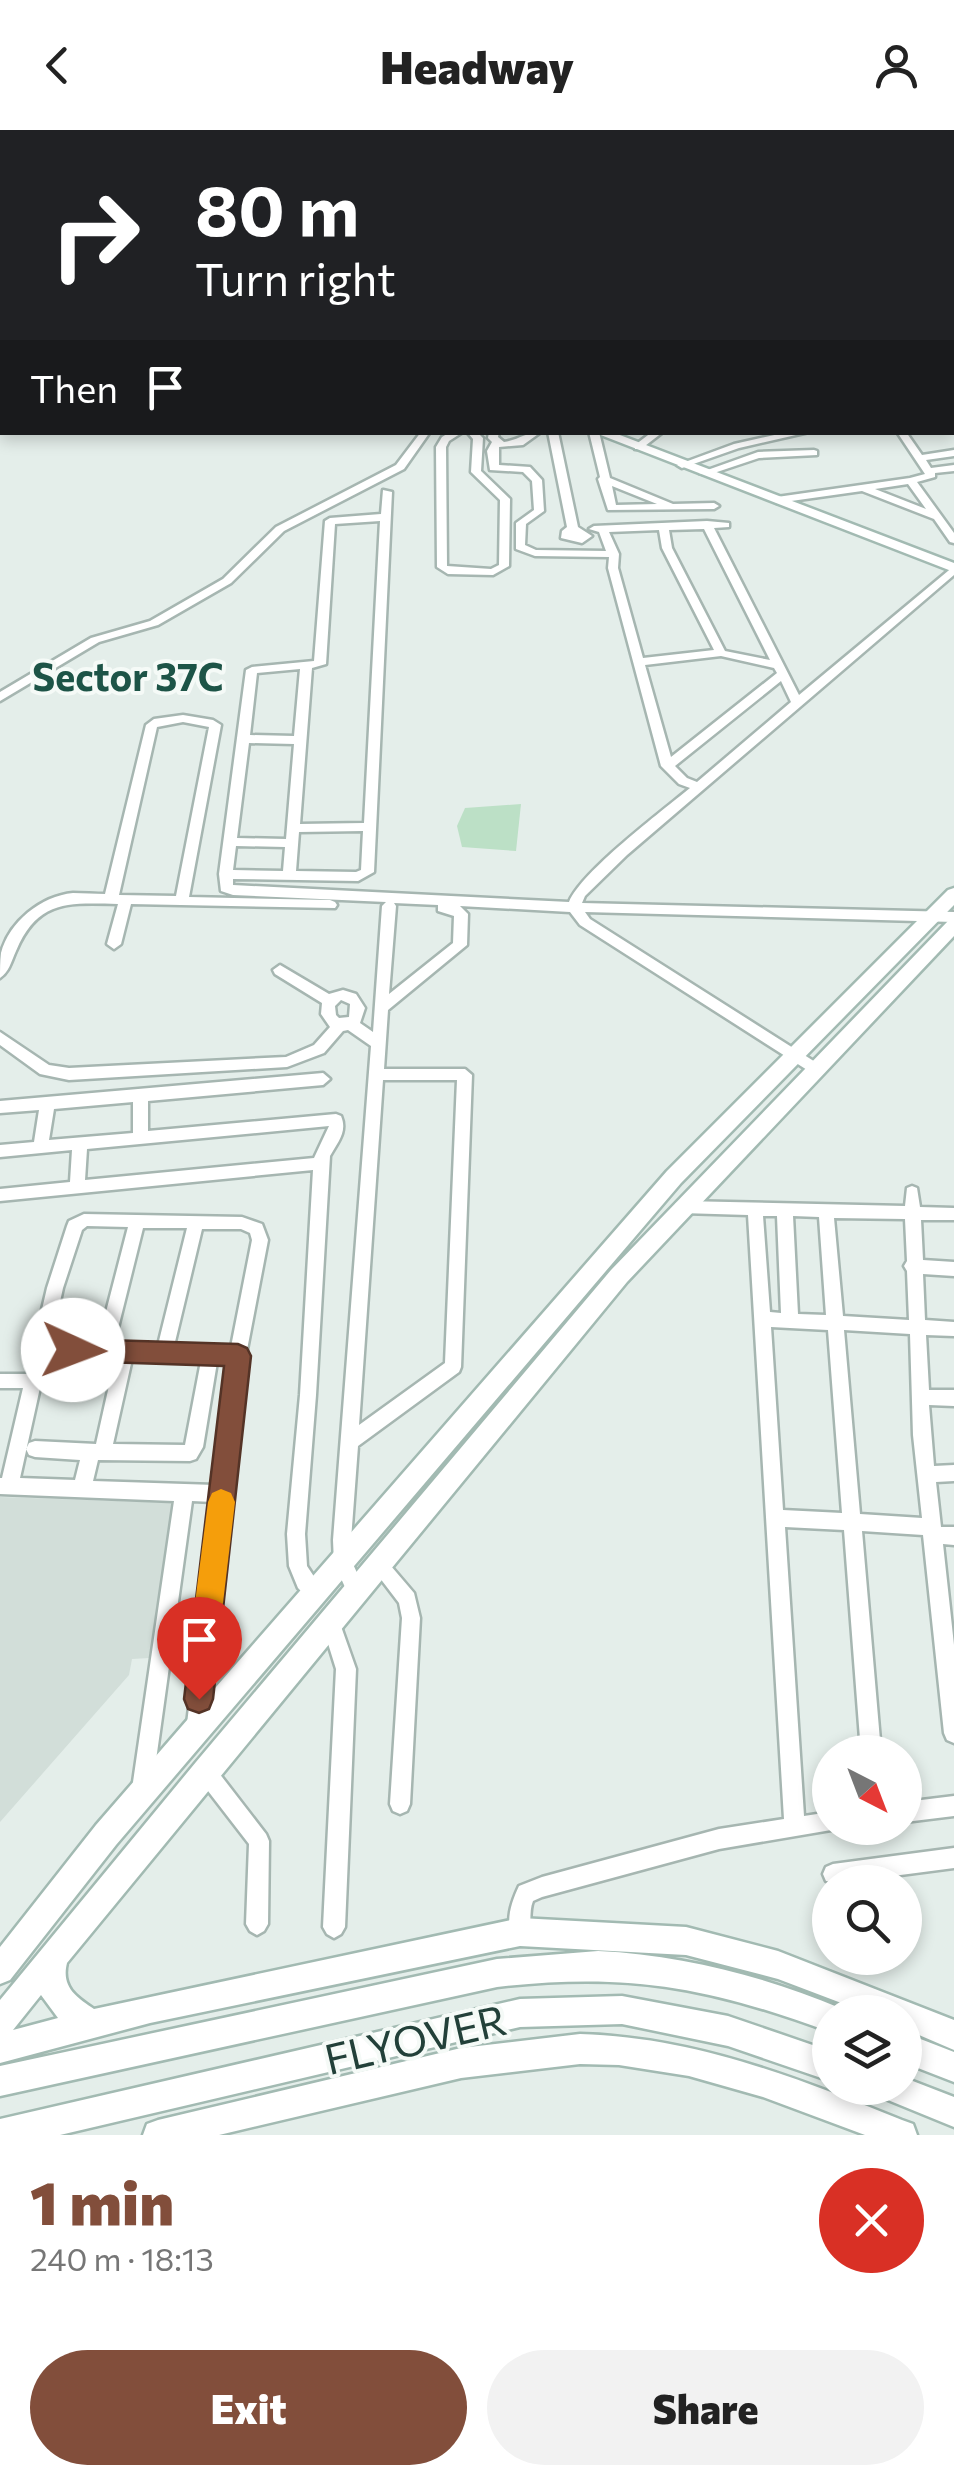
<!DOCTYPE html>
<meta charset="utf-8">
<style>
body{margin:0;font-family:Commissioner,sans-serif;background:#f2f2f2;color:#222;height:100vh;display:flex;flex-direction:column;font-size:38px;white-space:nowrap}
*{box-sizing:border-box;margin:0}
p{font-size:32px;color:#767676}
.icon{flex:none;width:55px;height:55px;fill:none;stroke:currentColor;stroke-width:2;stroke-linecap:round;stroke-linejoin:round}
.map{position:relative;height:2005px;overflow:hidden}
.side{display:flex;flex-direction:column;background:#fff;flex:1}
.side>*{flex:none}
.guide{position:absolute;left:0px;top:0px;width:955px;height:305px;box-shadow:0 5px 15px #0003;background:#202124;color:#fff;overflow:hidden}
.needle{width:65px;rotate:138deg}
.buttons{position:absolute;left:812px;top:1605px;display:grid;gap:20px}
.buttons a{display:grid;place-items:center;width:110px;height:110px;border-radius:50%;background:#fff;box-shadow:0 5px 15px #0003;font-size:50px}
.pin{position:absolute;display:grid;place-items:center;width:85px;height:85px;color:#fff;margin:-102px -42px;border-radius:50% 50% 50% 0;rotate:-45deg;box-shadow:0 0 10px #0007}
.pin .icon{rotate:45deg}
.me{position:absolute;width:110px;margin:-55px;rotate:92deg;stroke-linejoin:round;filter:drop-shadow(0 0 8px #0008)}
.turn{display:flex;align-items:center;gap:35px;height:210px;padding:0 30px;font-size:45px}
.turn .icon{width:130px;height:130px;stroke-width:2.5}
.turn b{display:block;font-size:70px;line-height:85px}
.then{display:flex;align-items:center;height:95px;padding:0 30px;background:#0003;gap:20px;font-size:38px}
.round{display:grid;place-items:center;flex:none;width:105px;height:105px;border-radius:52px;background:#f2f2f2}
.headline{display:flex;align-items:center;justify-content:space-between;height:170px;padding:0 30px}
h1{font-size:60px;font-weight:800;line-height:75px;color:#824e3b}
.cta{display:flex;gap:20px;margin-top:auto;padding:20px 30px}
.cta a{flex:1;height:115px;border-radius:60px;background:#824e3b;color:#fff;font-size:40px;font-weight:800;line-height:115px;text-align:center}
.cta a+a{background:#f2f2f2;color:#222}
header{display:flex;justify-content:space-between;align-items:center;height:130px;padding:0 30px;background:#fff;font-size:45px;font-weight:800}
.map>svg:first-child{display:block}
.built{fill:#d2ded9}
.green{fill:#bce0c6}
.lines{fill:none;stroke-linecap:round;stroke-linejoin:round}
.street-casing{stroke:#a6b6b1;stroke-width:5}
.secondary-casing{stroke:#a2bab2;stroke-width:5}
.highway-casing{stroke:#c1cac8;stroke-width:32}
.street{fill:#fff;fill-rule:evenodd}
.secondary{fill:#fff;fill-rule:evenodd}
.highway{stroke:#2d6e62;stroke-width:28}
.route{fill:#824e3b;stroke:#543326;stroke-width:2.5}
.slow{fill:#f59e0b}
.labels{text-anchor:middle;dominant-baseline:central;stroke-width:8;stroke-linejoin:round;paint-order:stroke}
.far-district-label{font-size:38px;font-weight:bold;fill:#1d5447;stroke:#f5faf7}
.near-street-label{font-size:42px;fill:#224039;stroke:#f5faf7}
</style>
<header><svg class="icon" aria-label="back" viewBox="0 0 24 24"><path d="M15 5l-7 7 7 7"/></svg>Headway<svg class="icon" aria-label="person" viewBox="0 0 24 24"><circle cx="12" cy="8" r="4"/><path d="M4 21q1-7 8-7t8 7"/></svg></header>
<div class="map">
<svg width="954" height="2005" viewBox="0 0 954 2005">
<rect width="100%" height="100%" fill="#e4eeea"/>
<path class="built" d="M0,1367L176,1373L149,1528L132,1529L129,1545L0,1692Z"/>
<path class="green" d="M521,674L516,721L462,717L457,696L465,678Z"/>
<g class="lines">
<g class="street-casing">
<path id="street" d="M244,0H255L257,2H248Z
M273,0H282L278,2Z
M640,0H651L654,2H644Z
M657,0H668L671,2H661Z
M753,0H761L763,2H755Z
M792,0H800L801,2H794Z
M819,0H827L828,2H821Z
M873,0H881L882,2H875Z
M922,0H930L931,2H924Z
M0,66H2V70H0Z
M952,174H954V182L952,181Z
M952,222H954V228H952Z
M421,302H430L404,339L284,401L231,453L158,495L99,512L0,571V562L91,508L150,491L223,449L276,397L396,335Z
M450,302H463L449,311L446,317L447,436L491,439L499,435L500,370L471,342L473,309L467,302H477L483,308L481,341L510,369L509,436L493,445L448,444L437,437L436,317L442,307Z
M489,302H499L498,307L504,312C518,310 527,302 541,302L523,315L499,317V335L530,337L542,350L544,381L526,394L525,415L536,420L606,421L599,402L589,399L594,396L707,391L729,393V397L714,398L799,565L954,436V445L627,725L585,766L582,773L954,782V792L585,782L590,789L820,935L822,939L815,945L580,795L570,782L460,776L468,784L467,815L388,880L384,939H465L472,945L461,1237L459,1242L358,1316L351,1410L352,1432L365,1460L363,1466L356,1469L349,1466L334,1433L333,1410L371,916L348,900L343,901L324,923L287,937L69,950L40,944L0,915V902L49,935L69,938L286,927L314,915L330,897L321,884L322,873L275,844L273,840L280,835L329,864L343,860L356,864L365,878L360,893L373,902L382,776L386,772L233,765L221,761L219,744L246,540L252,537L314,531L325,391L330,388L381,384L383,360L392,362L374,742L358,751L233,749V755L569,772C581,742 662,681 690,658L679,654L661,636L608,438L609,427L535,426L516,419V393L534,380L532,351L523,342L490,340L487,321L492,312L488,308ZM380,391L364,693L300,694L312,538L326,534L335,394ZM704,399L770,530L725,521L672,418L669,400ZM659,400L662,418L714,520L643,528L618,438L619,424L609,402ZM721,526L774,538L777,543L671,627L645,535ZM300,539L294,606L250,605L257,543ZM781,551L791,572L697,652L687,648L675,636ZM249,613L294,614L286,709L237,708ZM363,701L361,740L356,742L296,741L299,702ZM236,716L285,717L283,741L233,740ZM394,773L438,775V781L454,786L453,813L389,864L396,776ZM341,870L350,874L349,887L339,888L336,885L335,876ZM383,950H457L445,1233L359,1295Z
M548,302H558L578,397L592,406L582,413L561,408L562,401L567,397Z
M589,302H599L610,348L673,374L714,373L719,376L714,379L608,380L598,349L600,347ZM612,356L657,374L616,375Z
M652,302H663L641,319H635V315Z
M788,302H809L739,318L682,338L677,335L734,314Z
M897,302H906L922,325L954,320V326L926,330L931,338L954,335V341L935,343V347L917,352L954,403V413L950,412L934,389L862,361L777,373L772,370L777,367L910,348L925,344ZM908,354L926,379L875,359Z
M814,320L817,321V325L759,328L708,345L699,343L758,322Z
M183,585L213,590L221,595L189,767L330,770L335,772L337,775L335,778L131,774L121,814L114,819L107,814L118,774C69,773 38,769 16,821C11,832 9,842 0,848C0,840 0,831 1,823C9,792 41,766 73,763C83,763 95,764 105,764L146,595L154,589ZM183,592L209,597L176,766L119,765L157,597Z
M323,943L330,949L323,955L148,971V1001L336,984L341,986C348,1002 337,1013 330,1026L316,1265L305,1404L307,1436L325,1463L323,1469L316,1472L309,1469L298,1458L289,1436L287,1404L300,1265L313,1040L0,1071V1059L70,1052L72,1020L0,1027V1015L34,1012L39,980L0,983V971ZM133,972V1003L49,1010L54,979ZM329,996L314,1028L85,1050L87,1019Z
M912,1056L917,1058L920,1077L954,1078V1090H921L923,1130L954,1132V1146L923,1144L925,1190L954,1192V1206L926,1205L929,1260H954V1276L929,1275L934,1336L954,1335V1351L936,1352L941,1397H954V1415L943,1414L954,1515V1613L947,1610L944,1603L923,1405L862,1401L881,1622H861L844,1400L785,1397L804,1686L830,1682V1698L837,1699L719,1719L542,1767L533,1771C528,1783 533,1797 527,1809L520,1813L513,1809C505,1791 511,1773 519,1756L542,1747L719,1699L784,1689L748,1085L682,1083L676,1081L674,1077L676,1073L682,1071L905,1076L907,1058ZM763,1086H777L781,1183L770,1182ZM793,1086L819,1087L826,1185L798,1184ZM834,1088L905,1089L907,1131L904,1136L907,1141L909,1190L843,1186ZM771,1197L828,1200L842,1383L783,1380ZM844,1200L910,1204L913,1305L922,1388L860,1384Z
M84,1084L242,1087L262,1094L268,1110L246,1225L207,1594L204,1601L197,1604L190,1601L187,1594L213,1372L192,1371L152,1659L149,1666L142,1669L135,1666L132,1659L174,1371L0,1364V1348H2L23,1258H0V1244H27L47,1158L67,1096L69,1091ZM87,1096L128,1097L98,1213L51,1212L63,1158L82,1100ZM143,1098H187L158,1215L114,1214ZM202,1099H241L250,1103L252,1110L231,1217L174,1216ZM47,1226L115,1229L96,1314L35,1311L29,1313L26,1319L29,1325L35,1327L80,1330L75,1350L20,1348ZM132,1229L201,1231L185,1315L113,1314ZM217,1232H229L215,1355L93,1351L98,1330L190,1331L196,1329L203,1317Z
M379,1426L385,1429L414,1463L420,1488L410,1674L407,1681L400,1684L393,1681L390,1674L402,1488L399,1473L370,1435L373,1429Z
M330,1482L337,1485L356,1539L345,1797L341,1804L334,1808L327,1804L323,1797L336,1539L321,1491L323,1485Z
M205,1631L212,1634L266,1704L269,1711L268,1794L264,1801L257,1805L250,1801L246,1794L249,1714L198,1648L195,1641L198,1634Z
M954,1666V1686L905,1692V1672Z
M954,1718V1738L847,1752L826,1751L823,1744L826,1737L833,1734Z"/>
</g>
<g class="secondary-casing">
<path id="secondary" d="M593,302H612L954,433V442Z
M954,758V775L681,1053L116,1715L10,1850L0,1854V1817L96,1695L188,1589L667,1041L948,760Z
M954,789V806L627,1152L67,1833C61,1857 76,1867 94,1879L520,1788L686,1797L778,1821L954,1890V1920L905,1899V1882H865L778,1849L686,1825L520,1816L150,1893L0,1933V1870L196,1632L611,1140L948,791ZM41,1865L58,1888L13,1900Z
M598,1821C682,1825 763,1846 840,1878L842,1882H830V1902C709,1857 626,1842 497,1857L0,1966V1936L497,1829Z
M622,1866L728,1886L830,1921V1951L728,1916L622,1894L520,1897L60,2005H0V1989L520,1869Z
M905,1903L954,1922V1952L905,1933Z
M580,1904C694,1907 797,1948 902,1990L913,1994L917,2005H865L763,1967L689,1946L619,1935L580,1934L461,1948L219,2005H143L147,1994L158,1990L461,1918Z
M905,1948L954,1967V1997L883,1968L878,1958H905Z"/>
</g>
<g class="highway-casing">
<path id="highway" d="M169,2L174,0
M0,88L2,86"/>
</g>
<use href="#street" class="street"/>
<use href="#secondary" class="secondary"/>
<use href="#highway" class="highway"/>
</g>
<path class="route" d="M73,1209L238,1214L247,1218L251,1226L213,1569L209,1579L199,1583L188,1579L184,1569L224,1236L73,1231L64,1228L60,1220L64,1212Z"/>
<path class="slow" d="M221,1359L231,1363L235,1372L223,1473L219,1483L209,1487L199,1483L195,1473L208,1372L212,1363Z"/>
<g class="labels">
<g class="far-district-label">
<text x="128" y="545">Sector 37C</text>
</g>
<g class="near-street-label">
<text transform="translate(415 1908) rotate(-13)">FLYOVER</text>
</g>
</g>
</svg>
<div class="buttons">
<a><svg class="needle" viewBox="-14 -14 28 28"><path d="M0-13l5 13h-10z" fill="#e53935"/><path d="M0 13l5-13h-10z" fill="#767676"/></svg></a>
<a><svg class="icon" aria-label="search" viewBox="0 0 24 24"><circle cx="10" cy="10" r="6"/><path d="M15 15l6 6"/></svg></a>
<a><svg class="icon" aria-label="layers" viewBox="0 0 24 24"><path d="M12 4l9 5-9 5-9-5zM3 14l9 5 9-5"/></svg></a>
</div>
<div class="pin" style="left:199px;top:1569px;background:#d93025"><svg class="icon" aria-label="arrive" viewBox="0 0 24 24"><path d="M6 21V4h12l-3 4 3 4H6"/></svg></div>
<svg class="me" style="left:73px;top:1220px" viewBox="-20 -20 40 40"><circle r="19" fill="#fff"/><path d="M0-13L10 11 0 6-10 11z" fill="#824e3b"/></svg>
<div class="guide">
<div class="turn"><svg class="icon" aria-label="right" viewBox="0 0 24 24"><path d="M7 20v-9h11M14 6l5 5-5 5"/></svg><div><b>80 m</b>Turn right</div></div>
<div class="then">Then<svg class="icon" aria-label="arrive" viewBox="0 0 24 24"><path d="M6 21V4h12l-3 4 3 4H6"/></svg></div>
</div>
</div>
<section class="side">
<div class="headline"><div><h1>1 min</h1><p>240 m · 18:13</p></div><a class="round" style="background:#d93025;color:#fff"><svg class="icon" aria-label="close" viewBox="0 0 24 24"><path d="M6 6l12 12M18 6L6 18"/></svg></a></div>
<div class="cta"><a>Exit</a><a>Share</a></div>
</section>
